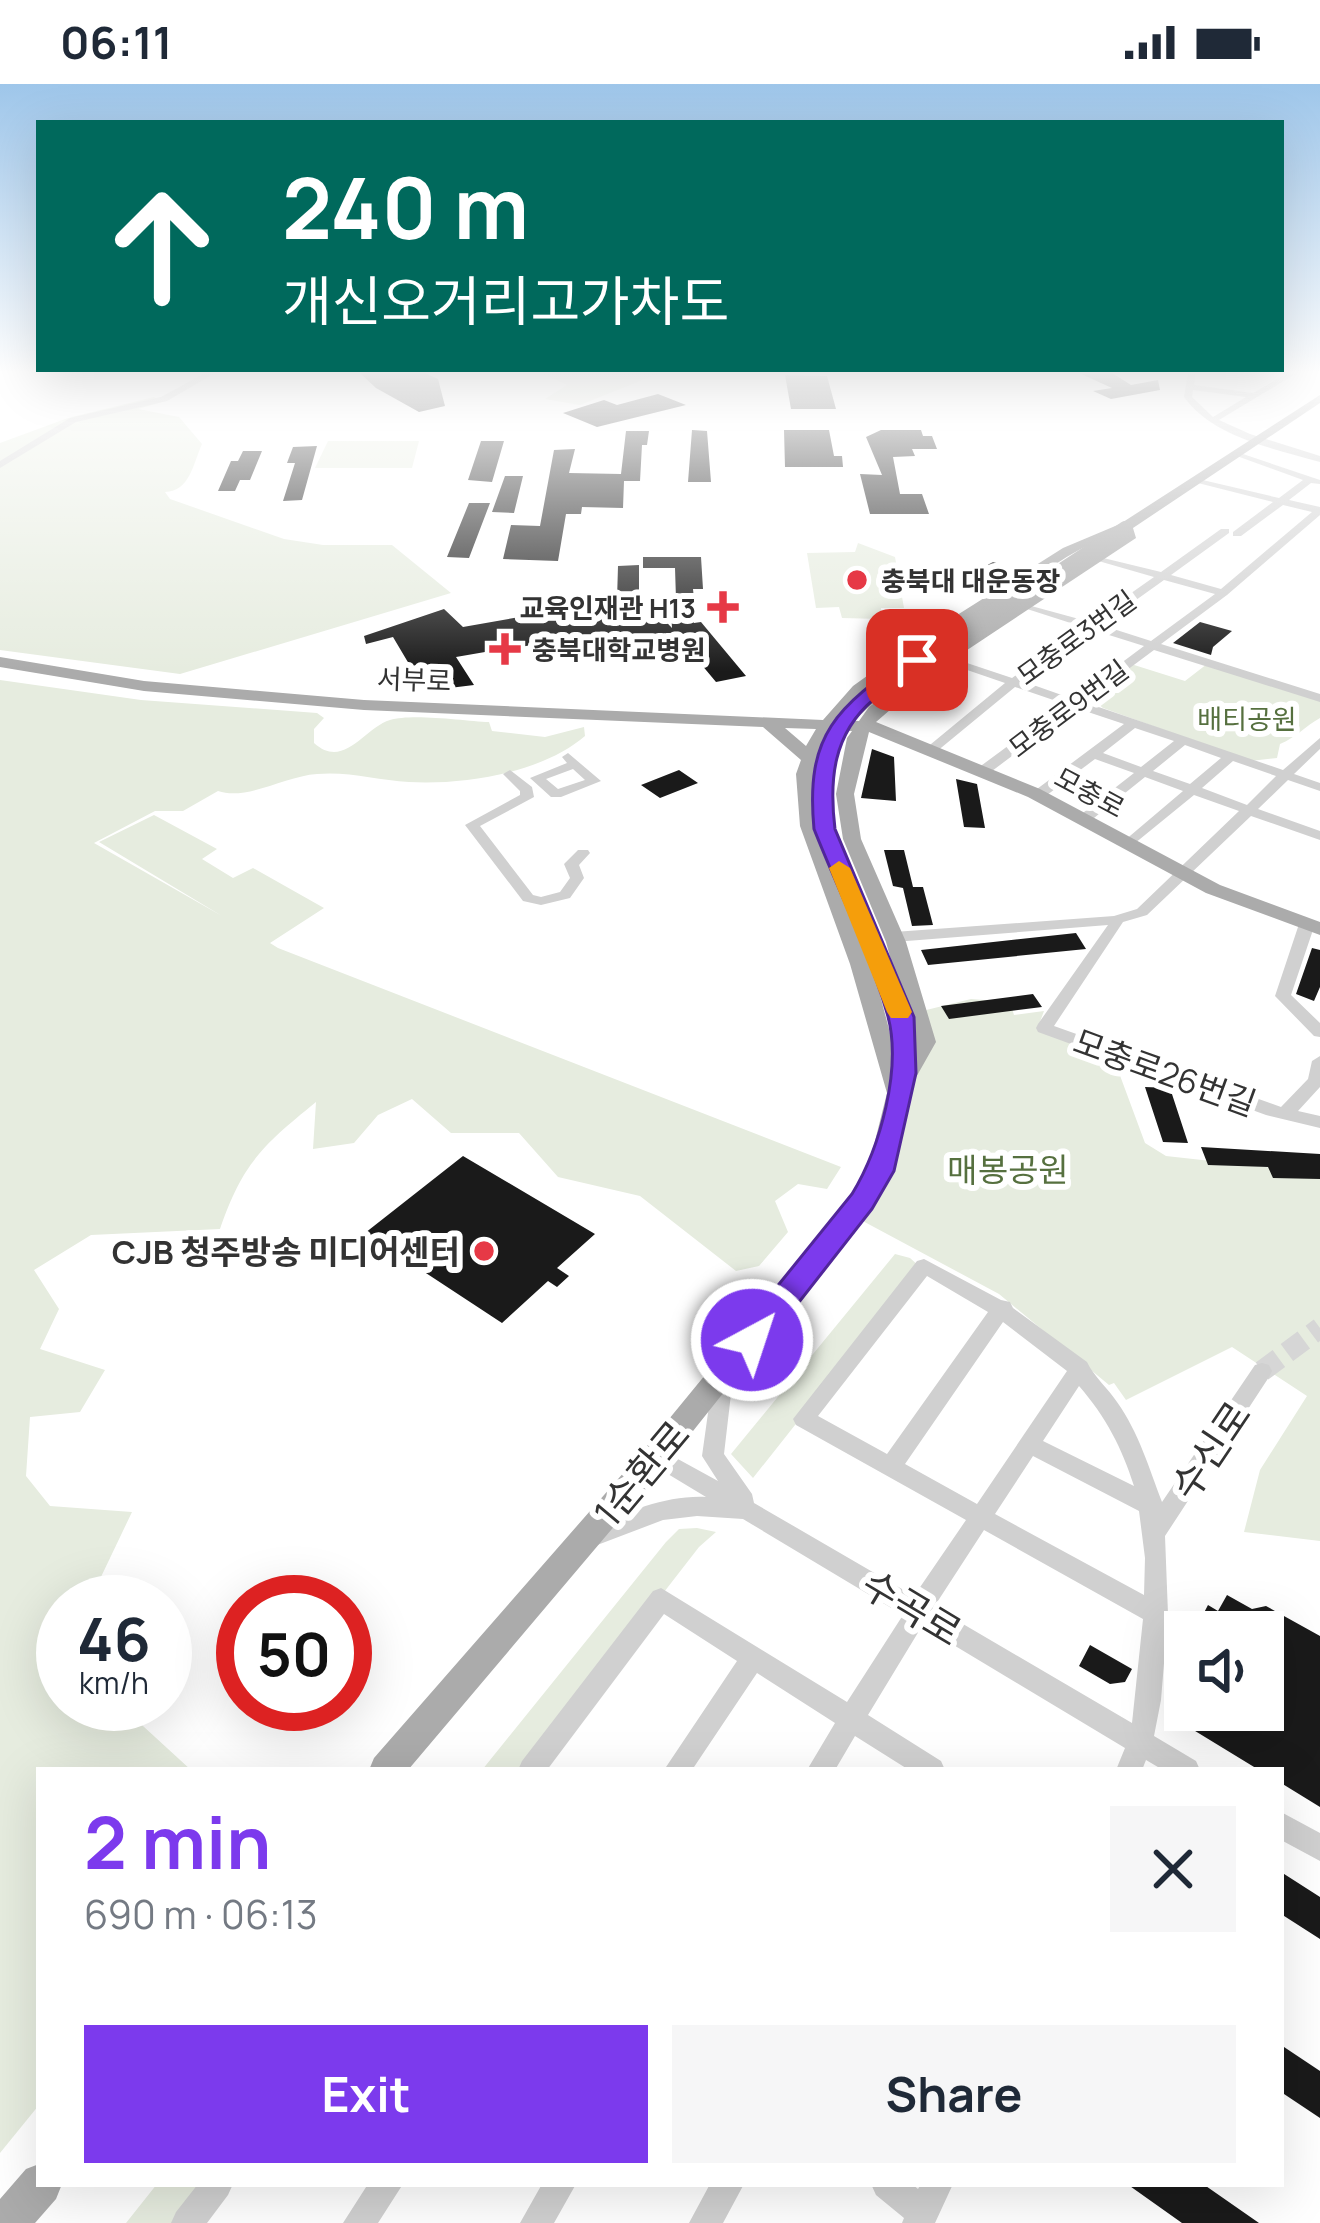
<!DOCTYPE html>
<meta charset="utf-8">
<style>
body{margin:0;font-family:Manrope,"Noto Sans KR",sans-serif;background:#f6f6f7;color:#1f2937;height:100vh;display:flex;flex-direction:column;font-size:45px;white-space:nowrap}
*{box-sizing:border-box;margin:0}
p{font-size:39px;color:#747a83}
.icon{flex:none;width:66px;height:66px;fill:none;stroke:currentColor;stroke-width:2;stroke-linecap:round;stroke-linejoin:round}
.map{position:relative;flex:1;overflow:hidden}
.sheet{position:absolute;left:36px;top:1683px;width:1248px;height:420px;display:flex;flex-direction:column;background:#fff;border-radius:0px;box-shadow:0 12px 48px #0002}
.sheet>*{flex:none}
.top-card{position:absolute;left:36px;top:36px;width:1248px;height:252px;border-radius:0px;box-shadow:0 12px 48px #0002;background:#00695c;color:#fff;overflow:hidden}
.fabs{position:absolute;left:1164px;top:1527px;display:grid;gap:24px}
.fabs a{display:grid;place-items:center;width:120px;height:120px;border-radius:0px;background:#fff;box-shadow:0 12px 48px #0002;font-size:60px}
.speed{position:absolute;left:36px;top:1491px;display:flex;gap:24px;font-size:60px;font-weight:700;text-align:center}
.speed>*{display:grid;place-content:center;width:156px;height:156px;border-radius:50%;background:#fff;box-shadow:0 12px 48px #0002;line-height:1}
.speed small{font-size:30px;font-weight:400}
.speed .limit{border:18px solid #d22;background:#fff;color:#111}
.pin{position:absolute;display:grid;place-items:center;width:102px;height:102px;color:#fff;margin:-51px;border-radius:24px;box-shadow:0 6px 18px #0006}
.me{position:absolute;width:132px;margin:-66px;rotate:40deg;stroke-linejoin:round;filter:drop-shadow(0 0 9px #0008)}
.turn{display:flex;align-items:center;gap:42px;height:252px;padding:0 48px;font-size:54px}
.turn .icon{width:156px;height:156px;stroke-width:2.5}
.turn b{display:block;font-size:84px;line-height:102px}
.round{display:grid;place-items:center;flex:none;width:126px;height:126px;border-radius:0px;background:#f6f6f7}
.overview{display:flex;align-items:center;justify-content:space-between;height:204px;padding:0 48px}
h1{font-size:72px;font-weight:700;line-height:90px;color:#7c3aed}
.button{display:flex;gap:24px;margin-top:auto;padding:24px 48px}
.button a{flex:1;height:138px;border-radius:0px;background:#7c3aed;color:#fff;font-size:48px;font-weight:700;line-height:138px;text-align:center}
.button a+a{background:#f6f6f7;color:#1f2937}
.status{display:flex;justify-content:space-between;align-items:center;height:84px;padding:0 60px;background:#fff;direction:ltr}
.status svg{height:33px;fill:currentColor}
.map>svg:first-child{display:block}
.green{fill:#e6ecdf}
.building{fill:#1a1a1a}
.lines{fill:none;stroke-linecap:round;stroke-linejoin:round}
.minor-tunnel{stroke:#d6d6d6;stroke-width:21;stroke-dasharray:21 10;stroke-linecap:butt}
.minor{fill:#d0d0d0;fill-rule:evenodd}
.major{fill:#ababab;fill-rule:evenodd}
.major-bridge-far2{stroke:#ababab;stroke-width:12}
.major-bridge-far1{stroke:#ababab;stroke-width:16}
.major-bridge{stroke:#ababab;stroke-width:21}
.route{fill:#7c3aed;stroke:#51269a;stroke-width:3}
.slow{fill:#f59e0b}
.poi-dot{fill:#e63946;stroke:#fff;stroke-width:4.5}
.labels{text-anchor:middle;dominant-baseline:central;stroke-width:12;stroke-linejoin:round;paint-order:stroke}
.far-poi-label{font-size:27px;font-weight:bold;fill:#333;stroke:#fff;text-anchor:start}
.far-street-label{font-size:27px;fill:#333;stroke:#fff}
.far-park-label{font-size:27px;fill:#56703f;stroke:#fff}
.street-label{font-size:33px;fill:#333;stroke:#fff}
.park-label{font-size:33px;fill:#56703f;stroke:#fff}
.poi-label{font-size:33px;font-weight:bold;fill:#333;stroke:#fff;text-anchor:end}
.near-street-label{font-size:39px;fill:#333;stroke:#fff}
</style>
<div class="status"><b>06:11</b><svg viewBox="0 0 49 12"><path d="M0 12V9h3v3zM5 12V6h3v6zM10 12V3h3v9zM15 12V0h3v12zM26 1h20v11H26zM47 4h2v5h-2z"/></svg></div>
<div class="map">
<svg width="1320" height="2139" viewBox="0 0 1320 2139">
<rect width="100%" height="100%" fill="#fff"/>
<path class="green" d="M541,289H660L580,321L545,315L567,301Z
M154,313L162,318L138,325L179,333L202,360C193,380 190,407 165,408L170,415L284,455L323,461H392L451,509L180,590L0,566V359L68,334Z
M328,357H419L412,384H315Z
M858,459L895,473L904,524H881V535L842,534L839,523L816,524L807,469L855,468Z
M1131,580L1185,597L1207,580L1320,616V634C1305,642 1297,653 1280,660L1277,674L1250,677L1103,624L1092,615Z
M0,596L141,616L317,629L324,634L314,645V659C344,686 364,644 390,636C412,629 465,637 489,638L492,647L545,653L584,643L585,652C542,689 464,701 409,698C378,696 347,687 317,690C285,692 247,717 218,707L183,727H155L94,759L222,832L99,758L154,731L217,765L202,775L233,794L253,784L324,824L270,859L278,864L841,1083L827,1105L798,1100L775,1117L788,1148L759,1182L736,1187L640,1112L558,1093L519,1049H451L412,1015L378,1031L354,1059L313,1065L316,1018C262,1062 243,1079 220,1145L91,1151L34,1186L59,1225L40,1265L105,1286L80,1328L30,1333L26,1392L50,1422L132,1428L89,1518H63V1559L47,1585L63,1593V1620H119L191,1686H39V2021L0,2069Z
M971,915L1010,918L1014,931L1044,927L1038,943L1115,978L1145,1059L1166,1072L1320,1089V1457L1244,1448L1260,1386L1307,1312L1232,1263L1126,1316L1114,1299L1109,1301L999,1210L859,1135L899,1060L915,962L910,930Z
M895,1170L910,1174L920,1183L753,1394L731,1370Z
M697,1444L716,1448L699,1463L526,1686H482L666,1458L679,1445Z
M157,2100H206L177,2139H126Z"/>
<path class="building" d="M360,289H425L438,295L445,322L419,328L376,304Z
M1079,289H1112L1131,301L1158,296L1160,306L1111,315L1093,307L1112,304Z
M785,291L827,292L836,325H791Z
M658,310L686,321L597,343L563,329L604,316L617,321Z
M692,346L707,347L711,398H688Z
M784,346H829L834,372H842L843,383H785Z
M881,346H921L923,352H932L937,365H912L915,372L893,373L900,410H922L929,430H870L860,390L882,391L866,353Z
M626,347H649L647,361H642L640,397H624L623,424L582,423L581,430H566L558,477L503,475L511,441L540,442L554,366L575,365L569,389L621,390Z
M481,357H504L492,398L468,396Z
M317,362L302,416L283,417L295,379H287L293,363Z
M243,367H262L250,396H240L235,407H218L231,377H238Z
M505,392H523L514,429L492,428Z
M469,419H490L469,474L447,473Z
M643,473H701L703,505H693L694,515H676L675,484H643Z
M993,478L1020,486L992,504L961,495Z
M639,481V518L649,520L672,544L670,514L694,532V539L701,538L746,592L716,598L696,574L680,576L660,571L628,576L612,558L585,553L507,565L510,569L488,573L485,568L456,573L474,601L425,607L393,553L366,560L364,552L444,525L463,543L617,516L618,482Z
M1200,538L1232,547L1213,563L1211,571L1173,559Z
M872,665L894,673L896,717L861,714Z
M679,686L698,699L660,714L641,701Z
M956,695L977,700L985,744L964,743Z
M884,766H904L913,803H923L933,841L912,842L903,804L893,802Z
M1076,849L1086,865L928,881L921,866Z
M1312,864L1320,866V903L1314,917L1296,910Z
M1033,910L1042,923L949,935L941,922Z
M1145,1003L1170,1004L1188,1059L1163,1058Z
M1201,1063L1320,1070V1095L1273,1094L1268,1083L1208,1081Z
M463,1072L595,1150L557,1184L569,1192L557,1203L548,1197L502,1239L365,1149Z
M1227,1511L1252,1525L1266,1522L1320,1552V1723L1281,1699V1686H1259L1164,1628L1176,1603L1168,1599L1185,1566V1626H1263V1548H1194L1208,1521L1218,1527Z
M1090,1561L1132,1585L1125,1598L1110,1600L1079,1582Z
M1281,1788L1320,1813V1855L1281,1830Z
M1281,1961L1320,1987V2034L1281,2008Z
M1127,2100H1203L1259,2139H1182Z"/>
<g class="lines">
<path class="minor-tunnel" d="M1262,1287L1320,1244"/>
<path class="minor" d="M205,289H215L167,317L76,338L0,384V377L70,334L161,313Z
M1188,289H1196L1194,301L1253,309L1288,289H1297L1219,336L1250,350L1320,372V378C1273,364 1214,354 1184,313ZM1193,306L1246,313L1213,333L1192,313Z
M1234,367L1320,396V400L1311,399L1289,416L1320,423V431L1227,511L1161,560L1320,610V618L1154,566L1084,618L1283,686L1320,654V665L1294,690L1320,699V707L1288,696L1258,725L1320,747V756L1251,732L1147,831L1123,838L1054,942L1281,1023L1308,995L1312,977L1320,972V1003L1298,1027L1320,1032V1044L1266,1031L1038,948L1036,944L1038,940L1108,841L894,858L886,853L894,848L1114,832L1137,825L1239,727L1194,711L1129,764L1122,760L1124,757L1183,707L1145,693L1089,738H1079V732L1134,689L1095,675L1043,714H1033V708L1124,640L1076,624L988,690H978V684L1065,620L1015,603L936,668L925,665L1005,599L941,577V573H949L1012,594L1083,543L1024,524V520L1090,538L1154,493L1095,476V472L1161,488L1221,445H1229V449L1171,491L1221,505L1312,428L1283,421L1241,452H1233V448L1273,418L1194,398V394L1279,414L1303,396L1234,371ZM1164,496L1215,510L1151,557L1101,541ZM1093,546L1144,562L1073,615L1022,597ZM1135,644L1174,657L1141,683L1103,669ZM1185,661L1221,674L1190,700L1153,687ZM1233,677L1276,692L1247,721L1202,704Z
M568,669L601,697L561,713H551L530,694L567,679L562,673ZM573,685L585,696L558,705L546,695Z
M510,686L532,703L534,713L480,742L533,811L541,813L560,808L570,794L564,780L578,766H588L590,769L579,781L584,794L570,814L541,821L523,817L465,741L520,711V707L503,690Z
M1307,835L1315,840L1291,911L1320,939V953L1314,952L1275,912L1299,840Z
M924,1175L1001,1216L1010,1218L1013,1224L1087,1278C1094,1293 1108,1304 1117,1318C1139,1349 1149,1384 1162,1418L1255,1281L1262,1279L1269,1281L1272,1287L1269,1293L1165,1452L1168,1530L1161,1616L1154,1652L1196,1677L1200,1686H1163L1146,1676L1142,1686H1116L1125,1664L922,1542L868,1631L941,1677L945,1686H909L855,1652L835,1686H807L835,1639L757,1589L692,1686H664L737,1577L664,1530L547,1686H518L522,1677L653,1507L661,1504L847,1618L903,1531L743,1435L697,1432L663,1436L592,1463L584,1460L581,1453L584,1446C623,1430 663,1411 706,1413L648,1378L645,1372L648,1366L656,1363L718,1397L702,1372L713,1293L716,1287L723,1285L730,1287L733,1293L724,1370L752,1410L754,1419L914,1512L966,1436L796,1341L793,1335L917,1177ZM927,1192L988,1228L887,1370L818,1332ZM1003,1238L1067,1287L977,1420L905,1380ZM1079,1302C1106,1333 1122,1364 1134,1402L1043,1357ZM1033,1372L1139,1427L1145,1474L1144,1511L995,1430ZM984,1446L1143,1535L1132,1639L934,1523Z
M1281,1728L1320,1749V1777L1281,1756Z
M198,2100H233L228,2111L207,2139H171L176,2128Z
M368,2100H403L378,2139H343Z
M542,2100H576L554,2139H520Z
M710,2100H744L723,2139H689Z
M871,2100H912L918,2105L921,2100H953L935,2139H902L904,2134L876,2111Z"/>
<path class="major" d="M1320,311V319L1133,444L1136,454L934,588L876,638L1040,705L1220,801L1320,838V851L1206,809L1028,713L869,648L854,710L861,755L906,858L936,958L910,1004L895,1073L871,1123L666,1381L408,1686H369L374,1674L646,1363L853,1111L871,1073L887,1009L850,880L800,742L796,690L801,676L763,643L364,626L144,607L0,583V573L144,597L364,616L823,636L853,602L913,559L1063,464L1120,440ZM1122,448L922,582L869,623L859,637L839,636C885,585 943,557 999,519C1038,493 1076,461 1122,448ZM785,644L816,645L806,662ZM833,646L852,647L847,654L836,710L843,755L886,858L905,927L893,928L890,949C882,918 874,888 863,859C837,791 788,714 833,646Z
M39,2080V2100H62L56,2115L35,2139H0V2115L26,2085Z"/>
<path class="major-bridge-far2" d="M1052,491L1125,443"/>
<path class="major-bridge-far1" d="M827,753C818,728 818,676 832,653C866,596 998,526 1057,488"/>
<path class="major-bridge" d="M826,750L901,933"/>
</g>
<linearGradient id="sky" x2="0" y2="1"><stop stop-color="#9ec6ea"/><stop offset="0.49" stop-color="#fff"/><stop offset="1" stop-color="#fff" stop-opacity="0"/></linearGradient>
<rect width="1320" height="588" fill="url(#sky)"/>
<path class="route" d="M910,572L926,576C910,591 889,601 873,616C833,650 829,696 835,745L914,933L916,989L894,1087L872,1125L763,1264H741L736,1256L741,1247L852,1110C880,1064 903,983 887,929C869,867 838,806 814,745C805,649 837,624 910,572Z"/>
<path class="slow" d="M839,777L850,784L912,928L908,934H891L887,928L829,784Z"/>
<g class="poi-dot">
<circle cx="857" cy="496" r="12"/>
<path d="M717 505h12v12h12v12h-12v12h-12v-12h-12v-12h12z"/>
<path d="M499 547h12v12h12v12h-12v12h-12v-12h-12v-12h12z"/>
<circle cx="484" cy="1167" r="12"/>
</g>
<g class="labels">
<g class="far-poi-label">
<text x="881" y="496">충북대 대운동장</text>
<text x="696" y="523" text-anchor="end">교육인재관 H13</text>
<text x="532" y="565">충북대학교병원</text>
</g>
<g class="far-street-label">
<text transform="translate(1076 553) rotate(-36)">모충로3번길</text>
<text transform="translate(414 595) rotate(2)">서부로</text>
<text transform="translate(1068 624) rotate(-37)">모충로9번길</text>
<text transform="translate(1090 708) rotate(28)">모충로</text>
</g>
<g class="far-park-label">
<text x="1247" y="634">배티공원</text>
</g>
<g class="street-label">
<text transform="translate(1165 988) rotate(20)">모충로26번길</text>
</g>
<g class="park-label">
<text x="1008" y="1085">매봉공원</text>
</g>
<g class="poi-label">
<text x="460" y="1167">CJB 청주방송 미디어센터</text>
</g>
<g class="near-street-label">
<text transform="translate(1210 1366) rotate(-56)">수신로</text>
<text transform="translate(641 1389) rotate(-50)">1순환로</text>
<text transform="translate(912 1523) rotate(31)">수곡로</text>
</g>
</g>
</svg>
<div class="fabs">
<a><svg class="icon" aria-label="sound" viewBox="0 0 24 24"><path d="M4 9h4l5-4v14l-5-4H4zM17 9q2 3 0 6"/></svg></a>
</div>
<div class="speed"><div>46<small>km/h</small></div><div class="limit">50</div></div>
<div class="pin" style="left:917px;top:576px;background:#d93025"><svg class="icon" aria-label="arrive" viewBox="0 0 24 24"><path d="M6 21V4h12l-3 4 3 4H6"/></svg></div>
<svg class="me" style="left:752px;top:1256px" viewBox="-20 -20 40 40"><circle r="17" fill="#7c3aed" stroke="#fff" stroke-width="3"/><path d="M0-11L8 9 0 5-8 9z" fill="#fff"/></svg>
<div class="top-card">
<div class="turn"><svg class="icon" aria-label="ahead" viewBox="0 0 24 24"><path d="M12 20V5M6 11l6-6 6 6"/></svg><div><b>240 m</b>개신오거리고가차도</div></div>
</div>
<section class="sheet">
<div class="overview"><div><h1>2 min</h1><p>690 m · 06:13</p></div><a class="round"><svg class="icon" aria-label="close" viewBox="0 0 24 24"><path d="M6 6l12 12M18 6L6 18"/></svg></a></div>
<div class="button"><a>Exit</a><a>Share</a></div>
</section>
</div>
